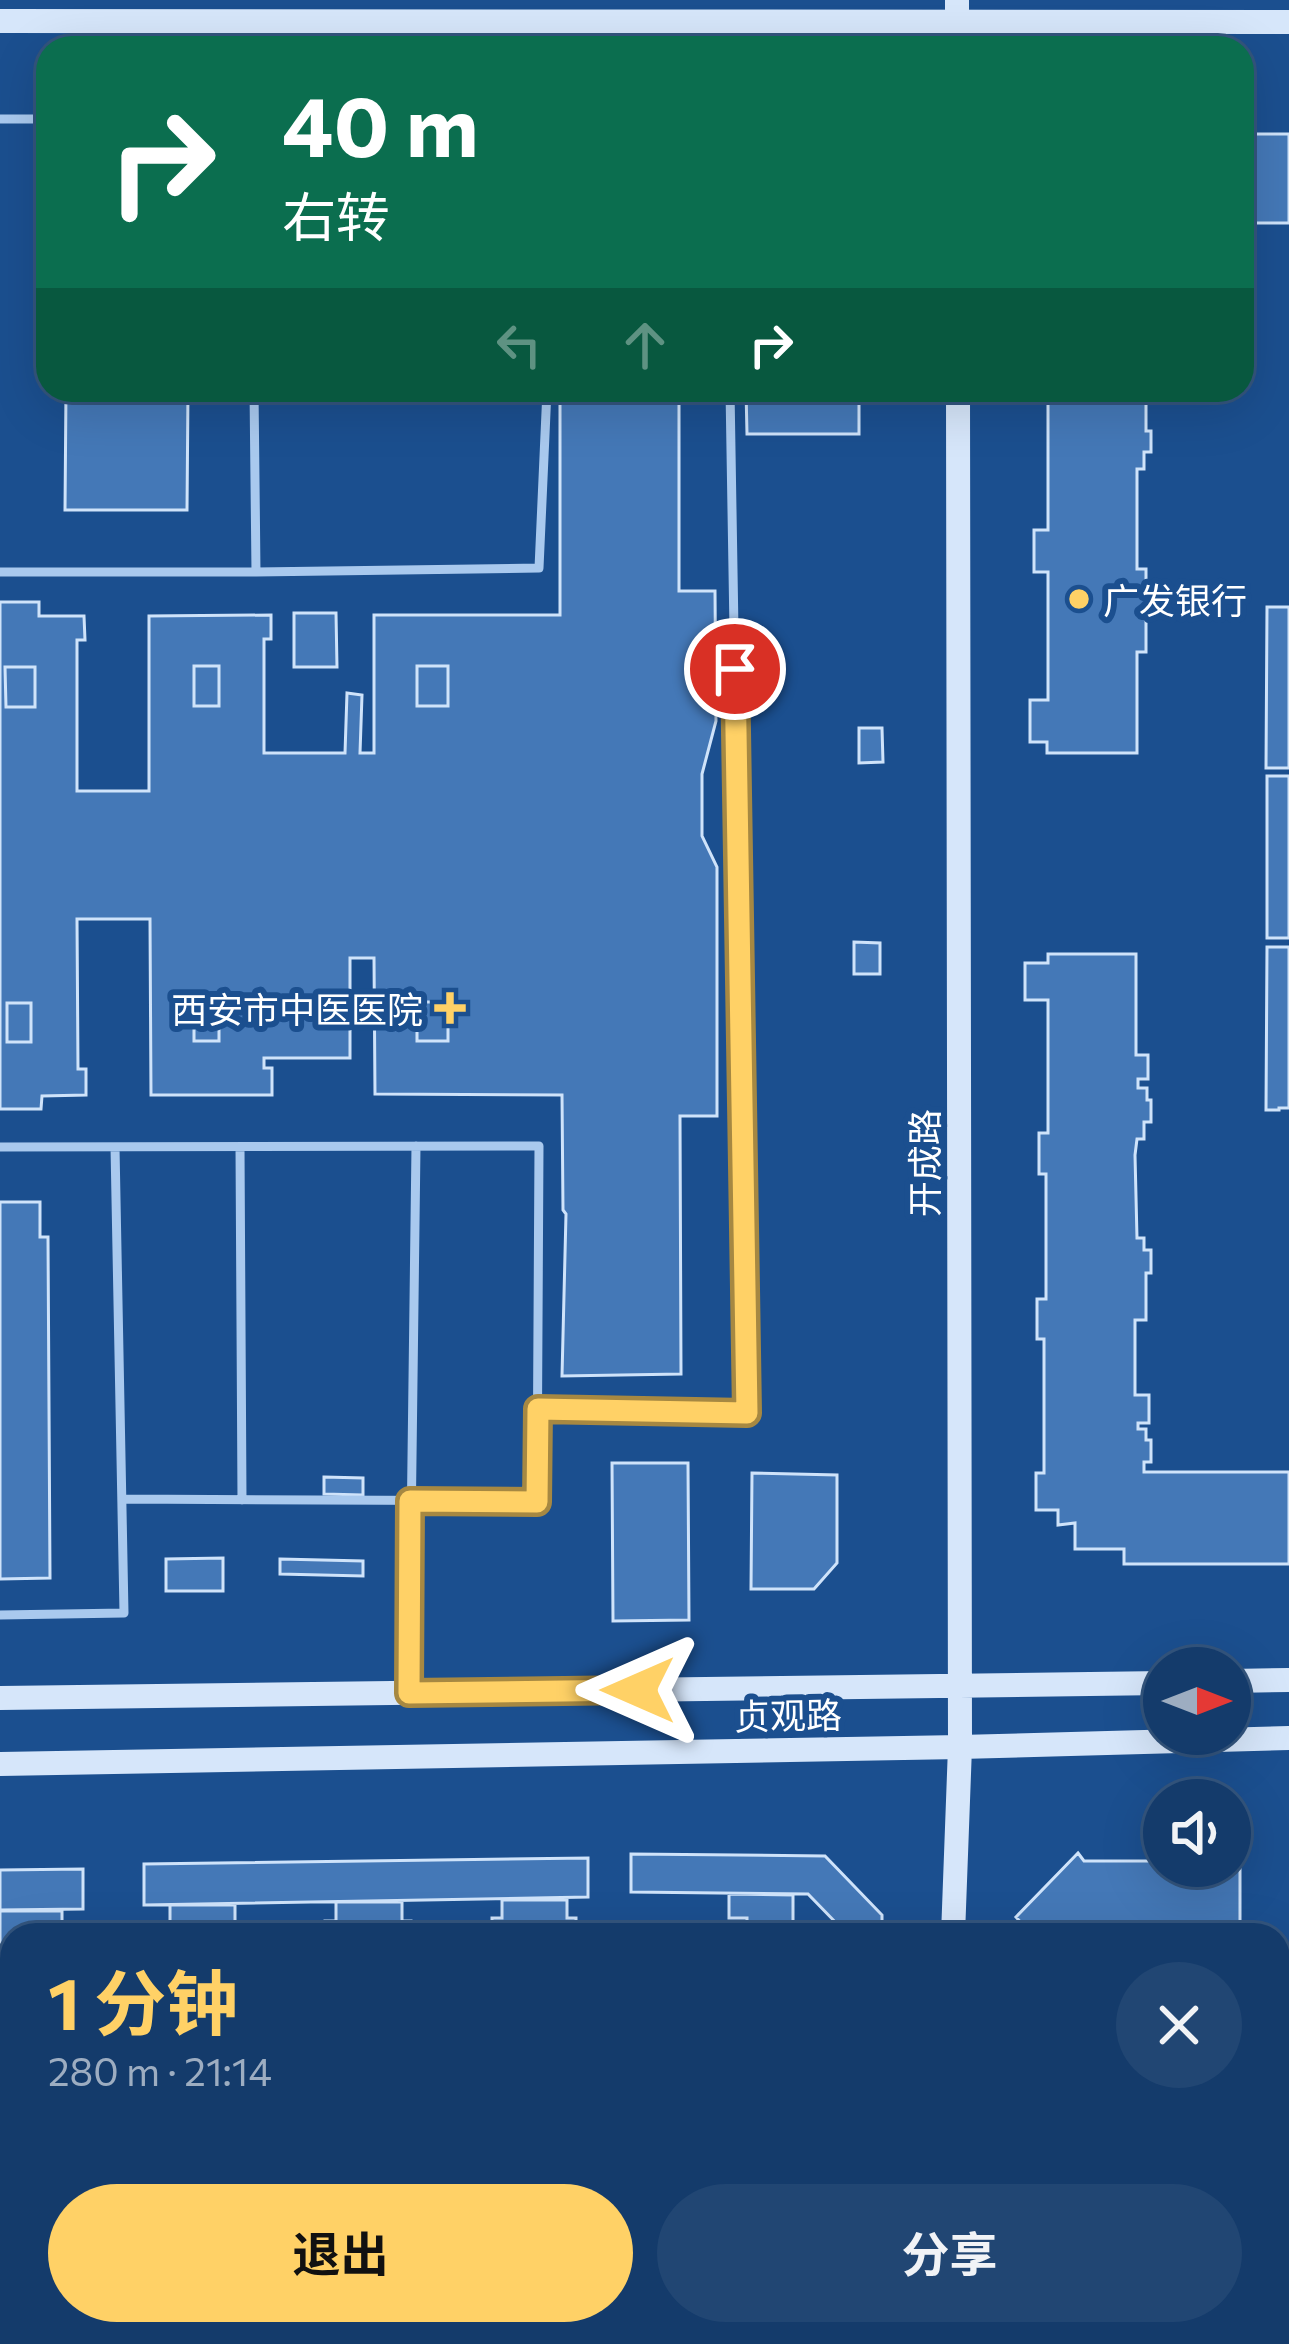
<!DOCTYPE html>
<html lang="zh">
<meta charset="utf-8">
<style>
body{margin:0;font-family:Commissioner,"Noto Sans SC",sans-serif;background:#214673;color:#f1f3f6;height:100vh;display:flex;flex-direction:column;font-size:45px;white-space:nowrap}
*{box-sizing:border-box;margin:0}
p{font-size:39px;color:#9dadc1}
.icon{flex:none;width:66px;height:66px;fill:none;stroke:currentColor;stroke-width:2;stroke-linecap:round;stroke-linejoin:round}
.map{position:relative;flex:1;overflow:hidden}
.drawer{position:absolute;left:0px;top:1923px;width:1290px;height:423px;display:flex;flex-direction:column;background:#143b6b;border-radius:36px 36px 0 0;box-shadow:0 12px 48px #0002,0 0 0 3px #33557e}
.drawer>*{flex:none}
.guide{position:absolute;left:36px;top:36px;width:1218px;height:366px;border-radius:36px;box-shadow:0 12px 48px #0002,0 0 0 3px #33557e;background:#0b6e4f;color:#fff;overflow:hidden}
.needle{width:78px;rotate:90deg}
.buttons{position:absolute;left:1143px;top:1647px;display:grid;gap:24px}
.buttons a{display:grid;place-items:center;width:108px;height:108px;border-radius:50%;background:#143b6b;box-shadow:0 12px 48px #0002,0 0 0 3px #33557e;font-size:60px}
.pin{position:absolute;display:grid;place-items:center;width:102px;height:102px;color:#fff;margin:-51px;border:6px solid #fff;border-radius:50%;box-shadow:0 3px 12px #0007}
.me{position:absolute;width:132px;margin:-66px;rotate:270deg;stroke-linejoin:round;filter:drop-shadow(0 0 9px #0008)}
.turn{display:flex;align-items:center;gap:42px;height:252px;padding:0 48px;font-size:54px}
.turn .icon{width:156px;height:156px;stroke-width:2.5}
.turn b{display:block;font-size:84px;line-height:102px}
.lanes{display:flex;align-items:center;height:114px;padding:0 48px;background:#0003;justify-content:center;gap:60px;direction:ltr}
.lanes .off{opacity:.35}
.round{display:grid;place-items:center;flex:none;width:126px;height:126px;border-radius:63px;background:#214673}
.head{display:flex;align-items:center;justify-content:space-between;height:204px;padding:0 48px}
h1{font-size:72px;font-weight:700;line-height:90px;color:#ffd166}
.action{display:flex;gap:24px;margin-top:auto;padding:24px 48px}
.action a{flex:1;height:138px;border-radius:72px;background:#ffd166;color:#111;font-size:48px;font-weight:700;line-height:138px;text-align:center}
.action a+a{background:#214673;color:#f1f3f6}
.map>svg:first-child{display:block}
.building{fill:#4478b7;stroke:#cfe3fa;stroke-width:3;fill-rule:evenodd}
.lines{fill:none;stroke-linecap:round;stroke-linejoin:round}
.lane{stroke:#a9c9ee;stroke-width:9}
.street{stroke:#a9c9ee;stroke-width:12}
.secondary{stroke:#d6e6fa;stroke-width:24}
.route-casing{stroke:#a68842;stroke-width:30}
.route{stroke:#ffd166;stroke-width:21}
.poi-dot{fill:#ffd166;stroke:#1b4f8f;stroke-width:4.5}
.labels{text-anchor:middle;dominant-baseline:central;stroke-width:12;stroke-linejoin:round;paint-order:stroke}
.poi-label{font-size:36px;fill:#fff;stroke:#1b4f8f;text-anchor:start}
.street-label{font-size:36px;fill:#fff;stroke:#1b4f8f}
</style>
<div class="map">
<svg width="1289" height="2344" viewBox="0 0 1289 2344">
<rect width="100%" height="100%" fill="#1b4f8f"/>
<path class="building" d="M1242,134H1289V223H1242Z
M66,390H188L187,510H65Z
M560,390H679V591H715L716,721L702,774V836L717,867V1116H680L681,1374L562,1376L566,1214L563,1210L562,1095L375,1094L374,958H350V1058H264V1068H272V1095H151L150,919H77L78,1069H86V1095L42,1096L41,1109H0V602H39V616H84L85,640H77V791H149V616L271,615V639H264V753H345L347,693L362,695L360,753H374V615H560ZM194,666H219V706H194ZM417,666H448V706H417ZM5,667H35V707H6ZM417,1002H448V1041H417ZM7,1003H31V1042H7ZM194,1003H219V1041H194Z
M746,390H859V434H747Z
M1036,390H1146V431H1151V452H1144V469H1137V569H1146V584H1151V604H1146V652H1137V753H1047V742H1030V700H1048V572H1034V530H1048V403H1036Z
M1267,607H1289V768H1266Z
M294,613H336L337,667H294Z
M194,666H219V706H194Z
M417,666H448V706H417Z
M5,667H35V707H6Z
M859,728H882L883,762L859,763Z
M1267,776H1289V938H1267Z
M854,942L880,943V974H854Z
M1267,947H1289V1108H1279V1110H1266Z
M1048,954H1136V1055H1148V1079H1138V1088H1147V1100H1151V1122H1144V1139H1137L1135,1155L1137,1238H1144V1250H1151V1273H1146V1320H1135V1395H1149V1423H1138V1429H1146V1440H1151V1462H1144V1472H1289V1564H1124V1549H1075V1523L1058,1525V1510H1036V1473H1044V1339H1037V1299H1046V1174H1039V1133H1048V1000H1025V963H1048Z
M417,1002H448V1041H417Z
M7,1003H31V1042H7Z
M194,1003H219V1041H194Z
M0,1202H40V1237H48L50,1578L0,1579Z
M612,1463H688L689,1620L613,1621Z
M752,1473L837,1475V1563L814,1589H751Z
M324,1477L363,1478V1495L324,1494Z
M223,1558V1591H166V1559Z
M280,1559L363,1561V1576L280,1574Z
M1078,1853L1084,1861H1164V1866H1230V1862H1240V1924L1184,1925V1935H1023V1925L1016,1917Z
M631,1854L825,1856L882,1915V1935H843V1930L808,1894L631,1892Z
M588,1858V1897L144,1905V1864Z
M83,1869V1909L0,1910V1870Z
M729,1894L793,1895V1926H803V1935H747V1918H729Z
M502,1900H567V1918H576V1935H492V1918H502Z
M336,1902H402V1921H411V1935H325V1921H336Z
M170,1905H235V1925H245V1935H159V1928H170Z
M0,1911H62V1930H73V1935H12V2227H0Z"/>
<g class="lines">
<path class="lane" d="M0,119H48
M254,390L256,572
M0,572H256L539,568L547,390
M0,1147L539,1146L537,1501L123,1499
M240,1147L242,1500
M538,1409L747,1413L730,390
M0,1615L124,1613L115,1147
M409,1692L416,1146"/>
<path class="street" d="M5,2344L49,2334"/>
<path class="secondary" d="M957,0V48
M0,21L1289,22
M1230,1681L1289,1680
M0,1698L1164,1683
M0,1764L960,1747L1289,1738
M953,1935L960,1747L958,390
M939,2344V2334"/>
</g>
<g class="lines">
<g class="route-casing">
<path id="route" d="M638,1690L409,1693L410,1501L537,1502L538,1409L747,1413L735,669"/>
</g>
<use href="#route" class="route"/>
</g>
<g class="poi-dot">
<circle cx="1079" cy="599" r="12"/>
<path d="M444 990h12v12h12v12h-12v12h-12v-12h-12v-12h12z"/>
</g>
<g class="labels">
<g class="poi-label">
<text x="1103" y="599">广发银行</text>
<text x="423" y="1008" text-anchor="end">西安市中医医院</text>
</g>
<g class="street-label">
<text transform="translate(923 1163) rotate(-90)">开成路</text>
<text transform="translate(788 1714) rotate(-1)">贞观路</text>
</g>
</g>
</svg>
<div class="buttons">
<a><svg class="needle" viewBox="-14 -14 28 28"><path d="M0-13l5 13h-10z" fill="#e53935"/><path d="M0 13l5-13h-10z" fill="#9dadc1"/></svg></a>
<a><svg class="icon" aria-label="sound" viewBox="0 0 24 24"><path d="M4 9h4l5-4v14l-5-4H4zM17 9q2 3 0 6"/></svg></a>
</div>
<div class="pin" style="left:735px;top:669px;background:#d93025"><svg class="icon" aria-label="arrive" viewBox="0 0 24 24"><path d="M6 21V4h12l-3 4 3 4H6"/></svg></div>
<svg class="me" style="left:638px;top:1690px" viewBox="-20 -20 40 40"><path d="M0-17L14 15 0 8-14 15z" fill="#ffd166" stroke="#fff" stroke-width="4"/></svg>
<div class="guide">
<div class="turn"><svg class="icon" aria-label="right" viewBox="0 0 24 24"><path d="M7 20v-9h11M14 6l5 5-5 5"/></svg><div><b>40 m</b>右转</div></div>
<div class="lanes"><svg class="icon off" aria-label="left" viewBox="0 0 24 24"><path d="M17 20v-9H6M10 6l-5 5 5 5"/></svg><svg class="icon off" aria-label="ahead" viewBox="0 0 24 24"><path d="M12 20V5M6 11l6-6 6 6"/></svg><svg class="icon" aria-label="right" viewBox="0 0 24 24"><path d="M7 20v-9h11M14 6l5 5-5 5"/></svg></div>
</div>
<section class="drawer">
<div class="head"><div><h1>1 分钟</h1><p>280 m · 21:14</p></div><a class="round"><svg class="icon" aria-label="close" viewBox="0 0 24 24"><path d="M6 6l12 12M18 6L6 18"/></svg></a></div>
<div class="action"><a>退出</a><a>分享</a></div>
</section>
</div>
